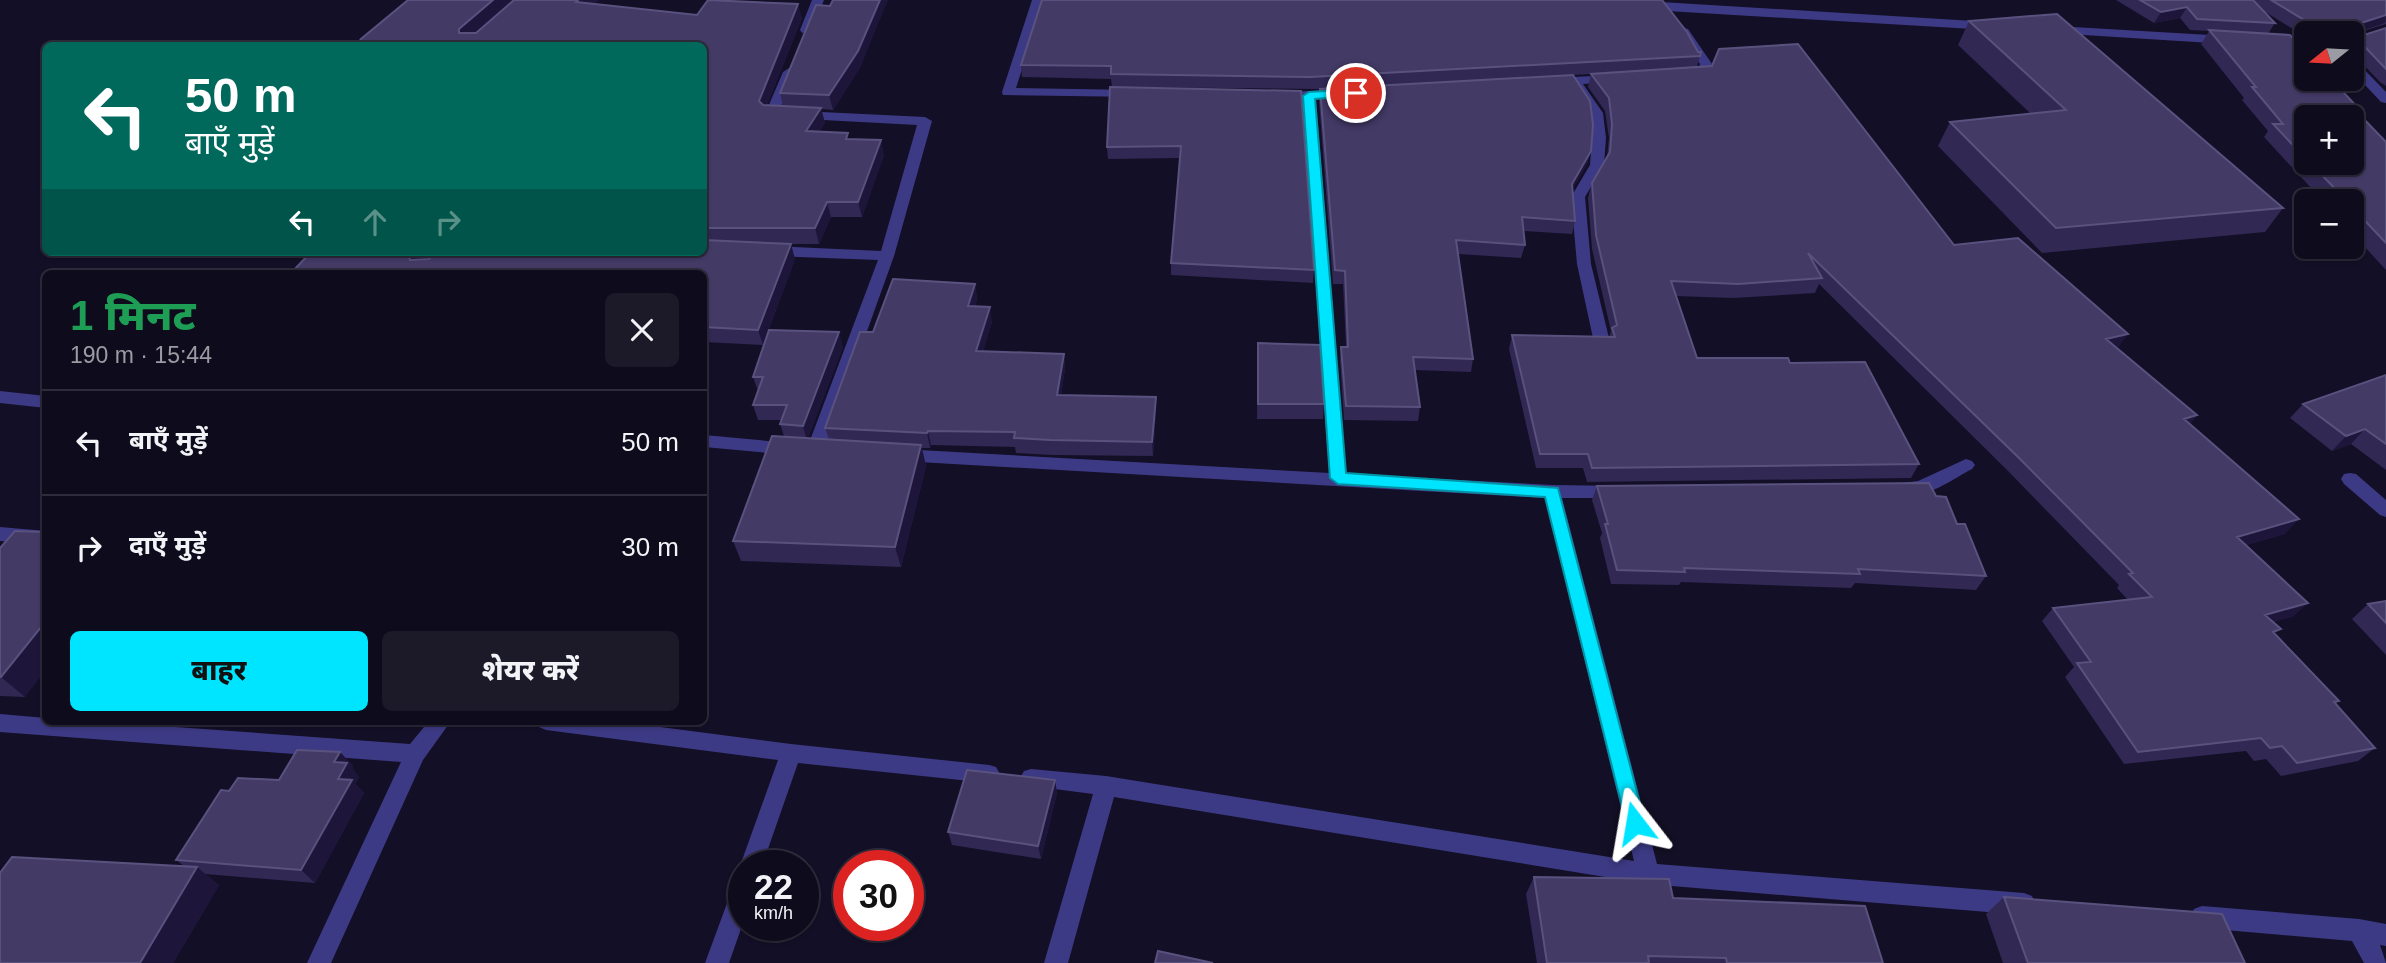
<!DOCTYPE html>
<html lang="hi">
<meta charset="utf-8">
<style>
body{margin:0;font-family:Helvetica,"Noto Sans Devanagari",sans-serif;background:#1c1929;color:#f1f3f6;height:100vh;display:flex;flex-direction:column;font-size:26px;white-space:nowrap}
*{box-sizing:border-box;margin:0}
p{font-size:23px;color:#9b9ba3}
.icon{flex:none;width:38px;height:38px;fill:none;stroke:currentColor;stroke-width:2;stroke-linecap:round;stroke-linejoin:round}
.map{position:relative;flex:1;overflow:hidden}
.drawer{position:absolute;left:42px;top:270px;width:665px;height:455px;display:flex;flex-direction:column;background:#0e0b1c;border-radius:10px;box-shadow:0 2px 5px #0004,0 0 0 2px #2e2b3b}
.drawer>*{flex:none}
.banner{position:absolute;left:42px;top:42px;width:665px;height:214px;border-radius:10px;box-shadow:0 2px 5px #0004,0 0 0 2px #2e2b3b;background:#00695c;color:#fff;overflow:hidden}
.needle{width:46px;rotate:252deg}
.fabs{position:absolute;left:2294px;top:21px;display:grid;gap:14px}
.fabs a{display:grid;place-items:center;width:70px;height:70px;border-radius:10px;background:#0e0b1c;box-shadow:0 2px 5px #0004,0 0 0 2px #2e2b3b;font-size:35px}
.speed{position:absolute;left:728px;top:850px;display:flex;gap:14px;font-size:35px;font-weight:700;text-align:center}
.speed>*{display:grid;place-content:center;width:91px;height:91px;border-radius:50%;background:#0e0b1c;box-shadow:0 2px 5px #0004,0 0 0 2px #2e2b3b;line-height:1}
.speed small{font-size:18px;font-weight:400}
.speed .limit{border:10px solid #d22;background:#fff;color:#111}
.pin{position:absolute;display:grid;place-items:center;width:60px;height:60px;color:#fff;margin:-30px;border:4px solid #fff;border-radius:50%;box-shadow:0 2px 7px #0007}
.me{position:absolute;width:77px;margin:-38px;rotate:346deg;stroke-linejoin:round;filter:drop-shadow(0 0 5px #0008)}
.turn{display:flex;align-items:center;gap:24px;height:147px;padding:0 28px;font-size:32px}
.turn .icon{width:91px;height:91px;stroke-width:2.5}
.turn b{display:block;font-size:49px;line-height:60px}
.lanes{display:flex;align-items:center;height:66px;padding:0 28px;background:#0003;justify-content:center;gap:35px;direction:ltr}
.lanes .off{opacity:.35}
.round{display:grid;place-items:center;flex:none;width:74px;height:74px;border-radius:10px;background:#1c1929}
.summary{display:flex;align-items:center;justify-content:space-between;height:119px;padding:0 28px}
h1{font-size:42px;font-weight:800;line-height:52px;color:#1e9e55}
.primary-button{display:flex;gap:14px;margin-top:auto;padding:14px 28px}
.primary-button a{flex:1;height:80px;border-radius:10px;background:#00e5ff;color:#111;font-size:28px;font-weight:800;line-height:80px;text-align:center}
.primary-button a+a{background:#1c1929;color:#f1f3f6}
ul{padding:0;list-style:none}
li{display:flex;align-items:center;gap:21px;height:105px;padding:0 28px;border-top:2px solid #2e2b3b}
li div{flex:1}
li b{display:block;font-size:26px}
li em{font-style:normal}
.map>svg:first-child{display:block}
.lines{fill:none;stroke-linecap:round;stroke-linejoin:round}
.street{fill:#3d3a85;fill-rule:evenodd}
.wall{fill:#312854;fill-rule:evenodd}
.shaded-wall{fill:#1d163a}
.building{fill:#433a66;stroke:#5a527e;stroke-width:2}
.route{fill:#00e5ff;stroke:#0095a6;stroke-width:2}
</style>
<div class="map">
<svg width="2386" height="963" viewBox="0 0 2386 963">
<rect width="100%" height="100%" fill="#130f26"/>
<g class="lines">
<path class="street" d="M812,0H824L812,30L802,33L800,30Z
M1032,0H1044L1016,88L1134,90L1139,91V97L1003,95L1002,92Z
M1628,0L1990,22L1996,26L1990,30L1667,11Z
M2056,26L2227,36L2233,40L2227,44L2052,33L2050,30Z
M1684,28L1688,29L1712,64L1707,77L1690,79L1684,75L1698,71L1700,64L1678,32Z
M2273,38L2306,39V47L2269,45V39Z
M2352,60L2356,61L2386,92V103L2381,102L2352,71Z
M789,68L795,72L780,110L925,117L932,121L894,256L824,451L815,457L806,451L878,260L772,256L765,251L772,246L881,251L917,125L767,117L765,114L783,72Z
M1613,75L1617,76V82L1583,84L1603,113L1606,138L1604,165L1585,197L1591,264L1609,338L1601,343L1593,338L1577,264L1571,197L1590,165L1592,138L1589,113L1572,85L1554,86L1548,82L1554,78Z
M1341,90L1346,91V97L1316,99L1346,474L1552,485L1624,486L1627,491L1624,496L1618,498H1562L1657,864L2024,893L2032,896L2035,904L2032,912L2024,915L1648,884L1114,797L1068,963H1044L1093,794L1024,785L1020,778L1024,771L1031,769L1106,776L1634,861L1545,498L901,461L892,455L901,449L1329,473L1303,99L1278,100L1272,96L1278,92Z
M0,391L46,396V408L0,403Z
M704,435L790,443L799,449L790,455L704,447Z
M1966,459L1972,461L1975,465L1972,469C1951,480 1926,500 1902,493L1899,488L1902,483L1918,481Z
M2350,473L2356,474L2386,500V517L2380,515L2344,484L2341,479L2344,474Z
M0,527L46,531V545L0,541Z
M0,714L46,718V721H92L410,744L429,721H451L423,760L331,963H307L401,762L0,732Z
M536,721H614L791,744L989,765L996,767L1000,774L996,781L989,783L798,763L762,866H744V874L740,866L778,760L546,730L539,727Z
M744,876V920L729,963H705L736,879Z
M2202,906L2359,919L2386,924V946L2380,945L2386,963H2364L2352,941L2202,928L2194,925L2191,917L2194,909Z"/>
</g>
<path class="wall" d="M2116,0H2386V24L2357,33L2361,36L2386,28V86L2380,82L2358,59L2353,58L2352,60V33H2306V37L2262,10L2275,23L2268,34L2360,110L2358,112L2386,142V270L2352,233V201H2323L2264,137L2268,131L2242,100L2244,98L2201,44L2209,31L2190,30L2180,18L2154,23ZM2306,117L2352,163H2306Z
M595,4L697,15L802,18L767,105L783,106L780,93L861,66L833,110L821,109L825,123L819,132L850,139L884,155L862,217H831L819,244H785L795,259L763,345L704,342V273H291L311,252H434L428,259L704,252V46Z
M1969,21L2283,208L2265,232L2042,253L1938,146L1950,122L2031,114L1958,45Z
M1701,52L1697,67L1954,245L2118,348L2197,415L2190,424L2285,534L2246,545L2294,616L2273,622L2276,634L2339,701L2335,704L2375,748L2358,761L2281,776L2266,759L2254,761L2246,751L2124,764L2065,677L2074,667L2042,621L2053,608L2128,600L2117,588L2119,585L2008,471L1819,284L1815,293L1733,298L1676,296L1697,358L1790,363L1919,464L1911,478L1587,482L1583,468H1536L1509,349L1512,335L1609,337L1611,331L1592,249L1588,198L1592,183L1607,158L1609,138L1605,111L1588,87L1591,74L1573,75L1591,151L1587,164L1572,190L1575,221L1572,234L1523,231L1525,245L1521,258L1458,254L1473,359L1471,372L1415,370L1420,407L1418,421L1344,420L1340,360L1341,347H1346L1343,284H1333L1319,101L1320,89L1112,87L1111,79L1022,77L1021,65Z
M1301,91L1314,270L1313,283L1171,275V263L1180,158L1108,159L1107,147Z
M975,284L977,299L975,306L992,322L983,351L1064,354L1065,369L1061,395L1156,397V412L1153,456L1052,455L1016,453L1015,447L931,445L930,448H922L926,466L901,567L741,561L733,541L784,436L780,424L781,420H758L753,405L758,391L753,377L843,347L808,438L829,439L825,428L873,332Z
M1258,343L1324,404L1323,419H1257Z
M2386,375V470L2351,444L2332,451L2290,418L2303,404Z
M1597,486L1936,496L1957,524L1986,576L1976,590L1855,583L1851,588L1681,582L1679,585L1611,584L1600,538L1602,533L1592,500Z
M0,548L25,697L0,696Z
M2386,601V655L2352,619L2368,604Z
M300,721H362L360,725Z
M340,752L353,766L352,768L359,777L355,784L364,793L315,883L205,874L219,885L173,963H0L184,866L176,860L229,791L279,780Z
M1055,780L1057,793L1041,859L952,845L948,832Z
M1534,877L1673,898L1883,963H1537L1526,894Z
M2004,897L2245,963H2003L1986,914Z"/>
<path class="shaded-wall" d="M493,0H515L465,44L459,33V29Z
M578,0H599L581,16L576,2Z
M880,0H888L861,66L833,110L829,95Z
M798,4L802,18L763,115L759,101Z
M2187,7L2180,18L2154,23L2161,12Z
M2386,15L2385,23L2352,34L2358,24Z
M821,108L825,123L809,147L806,131Z
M881,140L884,155L862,217L858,202Z
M1591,151L1587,164L1568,197L1572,184Z
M827,202L831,217L819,244L815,228Z
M791,244L795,259L763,345L758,330Z
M413,252H434L418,271L410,260L409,256Z
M975,284L977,299L971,321L968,306Z
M990,307L992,322L979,366L976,351Z
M839,332L843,347L807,441L803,426Z
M2128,334L2118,348L2106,339Z
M1064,354L1065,369L1059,410L1057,395Z
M1156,397V412L1153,456L1152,442Z
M2197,415L2186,429L2184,419Z
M2365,429L2351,444L2332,451L2346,436Z
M928,431L931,445L930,448L927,433Z
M921,445L926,466L901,567L895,547Z
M2299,519L2285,534L2224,551L2237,537Z
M2308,603L2294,616L2251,629L2265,615Z
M46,621V670L25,697L1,677Z
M340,752L353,766L352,768L359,777L355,784L364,793L315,883L301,870L338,779L334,762Z
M1055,780L1057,793L1041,859L1038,846Z
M197,867L219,885L173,963H140Z"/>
<path class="building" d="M408,0H493L459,29V33H476L514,0H578L576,2L697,15L708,0L798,4L759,101L763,105L821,108L806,131L848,133L846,139L881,140L858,202H827L815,228H704V46H356L361,39Z
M833,0H880L858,51L829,95L780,93L816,5L830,6Z
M1042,0H1662L1687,32L1698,52H1701L1700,56L1310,77L1111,74V66L1021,65Z
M2140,0H2253L2275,23L2197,19L2187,7L2161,12Z
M2271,0H2386V15L2358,24L2357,33L2361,36L2386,28V69L2366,48L2358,47L2357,52L2352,49V33H2326Z
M2057,14L2283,208L2056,228L1950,122L2066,110L1969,21Z
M2209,30L2290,35L2306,53V79H2331L2360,110H2355L2386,142V243L2352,207V201H2347L2310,163H2352V117H2306V159L2273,124H2283L2252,87H2256Z
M1798,44L1954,245L2018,238L2128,334L2106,339L2197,415L2184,419L2299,519L2237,537L2308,603L2265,615L2281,629L2273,632L2339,701L2334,702L2375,748L2297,763L2282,746L2270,748L2261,738L2138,752L2077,663L2091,662L2053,608L2152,597L2129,574L2133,573L2018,457L1808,253L1822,278L1738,284L1671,281L1697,358H1788L1790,363L1865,362L1919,464L1592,468L1588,454H1540L1512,335L1615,337L1612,328L1617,325L1596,235L1592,183L1610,152L1612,124L1609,98L1591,74L1712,66L1719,49Z
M1573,75L1590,101L1593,125L1591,151L1572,184L1575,221L1522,217L1525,245L1456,240L1473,359L1413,357L1420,407L1346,406L1341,347H1348L1345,271L1335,270L1320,89Z
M1110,87L1301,91L1314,270L1171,263L1181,146L1107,147Z
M704,240L791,244L758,330L704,327V273H291L311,252H413L409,256L410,260L429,259L435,252H704Z
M893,279L975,284L968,306L990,307L976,351L1064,354L1057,395L1156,397L1152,442L1050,440L1014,438L1015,432L928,431L927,433L825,428L860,332H873Z
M769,330L839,332L803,426L780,424L787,405H753L763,377H753Z
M1258,343L1320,345L1324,404H1258Z
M2386,375V444L2365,429L2346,436L2303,404Z
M772,436L921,445L895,547L733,541Z
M1929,483L1936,496L1946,497L1957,524H1965L1986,576L1858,569L1860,574L1684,568L1685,572L1617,570L1605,524H1608L1597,486Z
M15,531L46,532V621L1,677H0V548Z
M2386,601V623L2368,604Z
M297,750L340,752L334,762L347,763L338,779L352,780L301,870L176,860L221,790L229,791L238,778L279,780Z
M967,770L1055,780L1038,846L948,832Z
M12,857L197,867L140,963H0V873Z
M1534,877L1669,879L1673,898L1865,906L1883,963H1727L1726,958L1648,956L1649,963H1547Z
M2004,897L2222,914L2245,963H2028Z
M1158,951L1213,963H1155Z"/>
<path class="route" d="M1356,89L1361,90V95L1315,99L1346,473L1558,488L1645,823L1642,830L1635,832L1628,830L1626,823L1545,497L1338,484L1330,478L1303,96L1309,92Z"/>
</svg>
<div class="fabs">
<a><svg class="needle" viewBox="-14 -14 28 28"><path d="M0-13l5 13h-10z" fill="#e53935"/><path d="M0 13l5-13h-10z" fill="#9b9ba3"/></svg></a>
<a>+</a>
<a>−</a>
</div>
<div class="speed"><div>22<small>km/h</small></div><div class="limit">30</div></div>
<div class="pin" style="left:1356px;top:93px;background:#d93025"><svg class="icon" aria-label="arrive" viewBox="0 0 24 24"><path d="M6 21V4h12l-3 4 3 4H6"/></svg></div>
<svg class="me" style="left:1635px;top:823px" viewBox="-20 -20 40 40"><path d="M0-17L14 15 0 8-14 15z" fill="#00e5ff" stroke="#fff" stroke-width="4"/></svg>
<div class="banner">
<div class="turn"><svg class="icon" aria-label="left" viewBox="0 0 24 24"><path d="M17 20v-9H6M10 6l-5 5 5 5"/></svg><div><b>50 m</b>बाएँ मुड़ें</div></div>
<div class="lanes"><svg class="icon" aria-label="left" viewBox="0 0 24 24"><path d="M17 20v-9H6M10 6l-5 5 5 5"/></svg><svg class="icon off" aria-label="ahead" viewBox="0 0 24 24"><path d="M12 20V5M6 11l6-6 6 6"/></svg><svg class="icon off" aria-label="right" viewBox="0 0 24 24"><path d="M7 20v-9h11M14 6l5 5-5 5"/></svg></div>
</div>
<section class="drawer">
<div class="summary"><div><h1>1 मिनट</h1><p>190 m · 15:44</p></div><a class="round"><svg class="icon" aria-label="close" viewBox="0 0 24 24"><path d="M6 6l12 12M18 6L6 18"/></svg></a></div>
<ul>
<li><svg class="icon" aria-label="left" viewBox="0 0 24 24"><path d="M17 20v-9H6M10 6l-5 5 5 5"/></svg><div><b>बाएँ मुड़ें</b></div><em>50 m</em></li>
<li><svg class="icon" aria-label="right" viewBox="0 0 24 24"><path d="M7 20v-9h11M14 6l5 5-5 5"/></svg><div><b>दाएँ मुड़ें</b></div><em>30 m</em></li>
</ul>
<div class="primary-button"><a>बाहर</a><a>शेयर करें</a></div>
</section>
</div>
